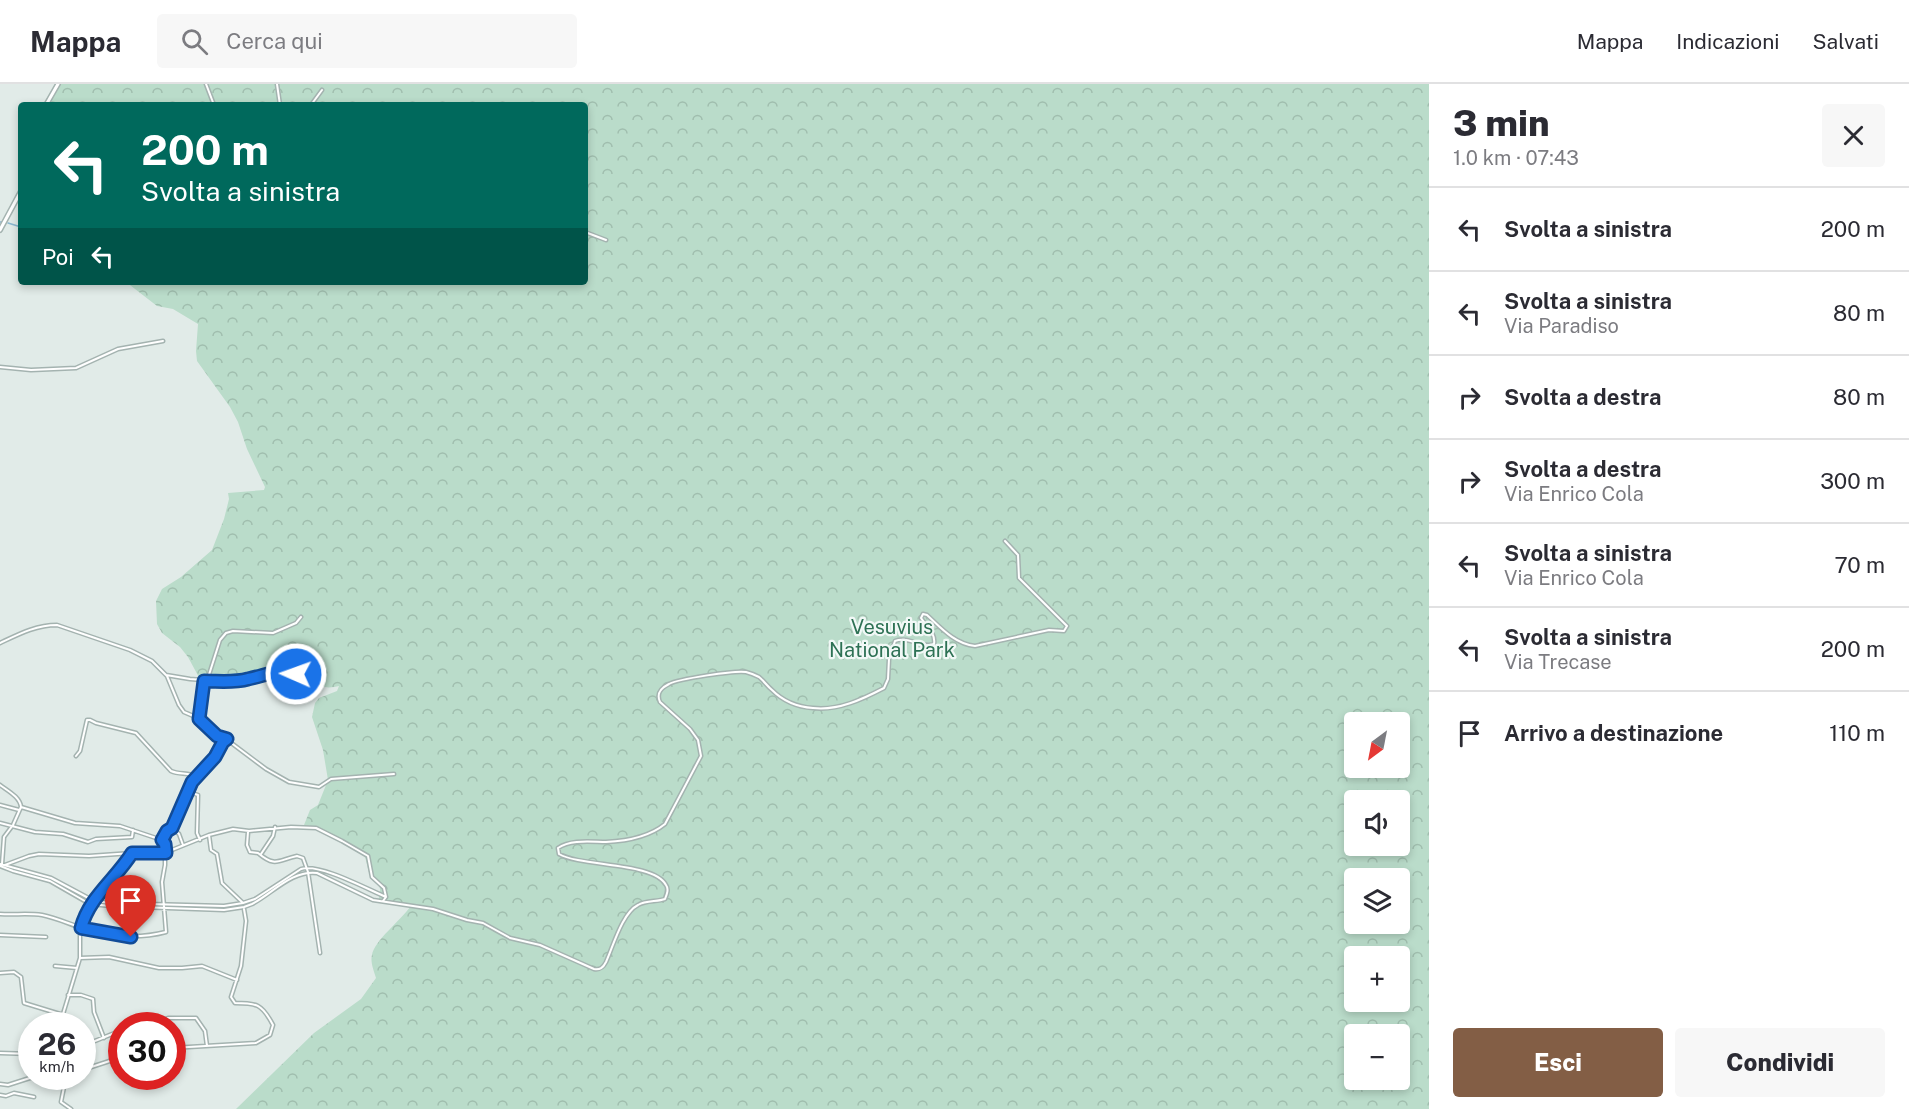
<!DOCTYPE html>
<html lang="it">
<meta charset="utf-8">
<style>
body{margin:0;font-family:"Public Sans",sans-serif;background:#f7f7f7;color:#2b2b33;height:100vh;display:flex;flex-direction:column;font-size:22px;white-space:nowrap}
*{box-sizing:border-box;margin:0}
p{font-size:20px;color:#7c7c81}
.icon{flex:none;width:33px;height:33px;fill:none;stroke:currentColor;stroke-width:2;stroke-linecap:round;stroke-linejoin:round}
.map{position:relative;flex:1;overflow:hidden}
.side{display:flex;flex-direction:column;background:#fff;width:480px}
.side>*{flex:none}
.banner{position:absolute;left:18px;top:18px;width:570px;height:183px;border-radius:6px;box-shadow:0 3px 9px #0003;background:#00695c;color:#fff;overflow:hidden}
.needle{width:39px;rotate:212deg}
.buttons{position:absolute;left:1344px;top:628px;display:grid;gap:12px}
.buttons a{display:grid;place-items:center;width:66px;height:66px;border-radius:6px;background:#fff;box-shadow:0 3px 9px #0003;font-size:30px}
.speed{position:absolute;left:18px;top:928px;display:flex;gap:12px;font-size:30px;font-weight:700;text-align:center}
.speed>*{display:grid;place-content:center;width:78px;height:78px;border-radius:50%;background:#fff;box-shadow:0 3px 9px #0003;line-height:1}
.speed small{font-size:15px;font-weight:400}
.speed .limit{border:9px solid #d22;background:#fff;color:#111}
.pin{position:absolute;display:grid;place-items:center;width:51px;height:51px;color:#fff;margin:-62px -26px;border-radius:50% 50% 50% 0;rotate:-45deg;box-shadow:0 0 6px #0007}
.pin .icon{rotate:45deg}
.me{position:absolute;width:66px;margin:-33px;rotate:272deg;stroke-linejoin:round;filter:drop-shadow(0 0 4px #0008)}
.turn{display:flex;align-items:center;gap:21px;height:126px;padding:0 24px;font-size:27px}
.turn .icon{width:78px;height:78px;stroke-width:2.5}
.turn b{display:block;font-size:42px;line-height:51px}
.then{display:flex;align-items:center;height:57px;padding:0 24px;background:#0003;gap:12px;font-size:22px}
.round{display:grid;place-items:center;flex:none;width:63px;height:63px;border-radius:6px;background:#f7f7f7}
.headline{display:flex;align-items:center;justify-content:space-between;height:102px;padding:0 24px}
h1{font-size:36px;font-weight:800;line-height:45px}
.primary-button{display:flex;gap:12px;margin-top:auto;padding:12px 24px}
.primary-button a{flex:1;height:69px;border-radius:6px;background:#835e45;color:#fff;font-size:24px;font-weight:800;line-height:69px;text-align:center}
.primary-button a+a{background:#f7f7f7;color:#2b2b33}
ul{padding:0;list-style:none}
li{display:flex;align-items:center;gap:18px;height:84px;padding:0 24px;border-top:2px solid #e1e1e2}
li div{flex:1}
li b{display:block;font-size:22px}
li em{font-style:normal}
header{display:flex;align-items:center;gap:36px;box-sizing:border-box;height:84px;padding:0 30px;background:#fff;border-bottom:2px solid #e1e1e2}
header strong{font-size:28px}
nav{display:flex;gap:33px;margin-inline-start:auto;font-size:21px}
.search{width:420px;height:54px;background:#f7f7f7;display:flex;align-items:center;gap:15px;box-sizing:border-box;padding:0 21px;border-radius:6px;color:#7c7c81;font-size:22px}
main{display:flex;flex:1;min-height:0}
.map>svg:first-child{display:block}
.park{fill:url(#park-crowns);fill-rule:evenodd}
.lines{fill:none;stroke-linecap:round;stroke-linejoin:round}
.stream{stroke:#8ab7cf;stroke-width:1.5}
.minor-casing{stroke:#a4b3b0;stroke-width:5}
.tertiary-casing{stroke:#a4b3b0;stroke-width:6}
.minor{stroke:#fff;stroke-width:2}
.tertiary{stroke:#fff;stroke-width:3}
.route-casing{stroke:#114b97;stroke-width:15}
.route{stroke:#1a73e8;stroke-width:10}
.labels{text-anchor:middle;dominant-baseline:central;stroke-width:4.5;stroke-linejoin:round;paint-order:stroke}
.park-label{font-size:20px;fill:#2d7154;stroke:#f1f8f6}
</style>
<header>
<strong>Mappa</strong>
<div class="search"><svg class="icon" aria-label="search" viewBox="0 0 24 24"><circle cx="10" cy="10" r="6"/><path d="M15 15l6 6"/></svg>Cerca qui</div>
<nav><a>Mappa</a><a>Indicazioni</a><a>Salvati</a></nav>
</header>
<main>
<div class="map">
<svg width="1429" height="1025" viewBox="0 0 1429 1025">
<defs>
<pattern id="park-crowns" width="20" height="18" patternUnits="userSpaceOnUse" patternTransform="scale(1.5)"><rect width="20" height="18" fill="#badcca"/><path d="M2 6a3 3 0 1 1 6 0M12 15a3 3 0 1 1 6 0" fill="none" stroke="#a0beae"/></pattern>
</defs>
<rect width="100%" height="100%" fill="#e1ebe8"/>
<path class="park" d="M55,0H1429V1025H236L314,949L361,915L376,894C374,887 370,878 372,871C374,857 401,836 410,823L378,818C384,795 376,805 370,791C367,784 367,777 364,771L339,756L317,746H302L310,726L318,721L328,696L323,666L312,633L315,619L319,614L337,607L339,602C335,603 329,604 325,603C320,601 317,597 312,595C296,588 267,581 253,595L232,600L202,599L188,573L180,563L162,549L157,540L156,517L162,505L181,493L212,466L224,435L229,415L228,409L264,406L265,403L247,365L238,338L230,323L197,277L196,267L198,240L173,225L157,222L126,198H585V21H43ZM1354,639H1400V684H1354ZM1354,717H1400V762H1354ZM1354,795H1400V840H1354ZM1354,873H1400V918H1354ZM1354,951H1400V996H1354Z"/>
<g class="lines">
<path class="stream" d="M0,138H2
M8,139L21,143"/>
<g class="minor-casing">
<path id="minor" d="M206,0L214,21
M277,0L280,21
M311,21L322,6
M585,148L606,156
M0,283L31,286L76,284L118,265L163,257
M0,559C19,550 36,541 57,541L130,566L152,577L167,592L179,621L184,628L198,634L217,652L230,658L266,685L289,698L319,703L331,695L394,690
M166,591L190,595L227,598L249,595L277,587L307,593
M207,597L220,556L226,549L233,547L273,549L296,539L301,533
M199,635L204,597
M76,672L80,667L87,636H90L96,639L136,649L171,687C180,691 188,688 197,693
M0,701C8,707 20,713 21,723
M189,708L198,711L197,749L200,756
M0,721L19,726
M21,723L75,739L120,742L162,756
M0,739L35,748L63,750L88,758L96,755L132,753L133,746
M172,744L179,750L183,761
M248,748L247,761L250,768L258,769C276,784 278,776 297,772L303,774L308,788L320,869
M209,751L211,766L217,770L222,799L243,819
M162,756L167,747L172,744L192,698L215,673L223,658L227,655
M261,770L273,752L275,743
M0,780L51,794L94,817L111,819L224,822L243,819L255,815L301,785C319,779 367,805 386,813L383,817
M2,780L4,753L13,741L21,723
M5,781L29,772L39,770L89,772L132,769
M0,782L13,787L50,797L90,820L111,822L224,826L244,823L252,820C273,809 292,786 317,789L373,816L433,825L467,836L483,839L510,854L540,861L594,885C600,886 603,884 606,878C613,863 622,829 638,821C646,816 657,818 665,815C667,810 669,805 666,801C654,778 581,783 559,770L558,764C571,755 592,758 606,758C627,757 649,753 665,740L701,672L698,656L690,645L660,618C656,609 661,604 669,600C678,595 736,586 746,588C750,589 755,591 759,593C764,597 767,602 772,606C783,617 798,623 813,624C838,627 863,615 884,604L888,595L889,575L895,557C909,552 922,565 934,560C936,549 926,542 921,534L923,530L927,531C941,544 955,560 975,562L1049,546L1064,547L1067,542L1019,494L1018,471L1005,457
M0,830C14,831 28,829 42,831C57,834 69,840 82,844C108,853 139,855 166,848L162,798L165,781V760L162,756
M0,851L46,853
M80,874L109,873L159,884H182L202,882L237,896
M55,882L77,884
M0,889L14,888L21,893L24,919L60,930
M68,911H81L93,915L94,928L104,954
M70,942L63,930L80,874V852L84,831L90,820L119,787L132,769L162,770L209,751L233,745L249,747L291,743L316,744L342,757L368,772L372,793L384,804L386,813
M147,942L168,934H196L205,947L207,962
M82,960L95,957L122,946
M172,964L256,959L270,951L273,941C262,920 257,919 235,919L231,913L241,882L246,837L244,825
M0,969L32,970
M82,986L122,973
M66,993L61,1018L71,1025
M0,1000L8,1001L33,993
M0,1011L6,1012L14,1009L34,1013"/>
</g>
<g class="tertiary-casing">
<path id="tertiary" d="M46,21L58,0
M0,146L21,107"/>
</g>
<use href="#minor" class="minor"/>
<use href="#tertiary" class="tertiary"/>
</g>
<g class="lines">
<g class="route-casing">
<path id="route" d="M131,853L81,844C89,813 115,796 132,769H166L165,760L162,756L167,747L172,744L192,698L215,673L223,658L227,655L217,652L199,635L204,597C219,597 234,599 248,595C271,590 271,586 296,590"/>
</g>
<use href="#route" class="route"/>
</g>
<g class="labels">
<g class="park-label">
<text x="892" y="543">Vesuvius<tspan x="892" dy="23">National Park</tspan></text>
</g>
</g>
</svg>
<div class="buttons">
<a><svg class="needle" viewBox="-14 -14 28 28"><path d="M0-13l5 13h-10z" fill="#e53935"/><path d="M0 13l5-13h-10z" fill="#7c7c81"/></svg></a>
<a><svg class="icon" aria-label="sound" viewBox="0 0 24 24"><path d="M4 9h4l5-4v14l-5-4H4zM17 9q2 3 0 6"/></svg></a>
<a><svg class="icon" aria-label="layers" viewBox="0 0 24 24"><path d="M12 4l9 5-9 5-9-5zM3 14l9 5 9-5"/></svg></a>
<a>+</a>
<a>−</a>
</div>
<div class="speed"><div>26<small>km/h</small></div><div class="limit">30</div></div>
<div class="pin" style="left:131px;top:853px;background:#d93025"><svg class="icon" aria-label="arrive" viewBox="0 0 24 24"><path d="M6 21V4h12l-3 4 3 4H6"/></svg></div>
<svg class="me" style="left:296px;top:590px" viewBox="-20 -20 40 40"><circle r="17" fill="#1a73e8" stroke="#fff" stroke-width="3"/><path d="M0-11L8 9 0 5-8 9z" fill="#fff"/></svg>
<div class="banner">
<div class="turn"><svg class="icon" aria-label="left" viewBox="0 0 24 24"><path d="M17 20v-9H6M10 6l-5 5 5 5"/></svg><div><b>200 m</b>Svolta a sinistra</div></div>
<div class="then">Poi<svg class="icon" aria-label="left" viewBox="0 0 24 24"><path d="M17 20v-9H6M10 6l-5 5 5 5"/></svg></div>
</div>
</div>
<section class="side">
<div class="headline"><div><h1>3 min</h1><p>1.0 km · 07:43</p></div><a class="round"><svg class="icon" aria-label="close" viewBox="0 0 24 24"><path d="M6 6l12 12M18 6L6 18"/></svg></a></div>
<ul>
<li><svg class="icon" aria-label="left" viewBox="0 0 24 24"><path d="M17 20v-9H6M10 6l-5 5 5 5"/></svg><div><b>Svolta a sinistra</b></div><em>200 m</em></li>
<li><svg class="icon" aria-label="left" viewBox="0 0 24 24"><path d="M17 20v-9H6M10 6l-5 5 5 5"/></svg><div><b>Svolta a sinistra</b><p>Via Paradiso</p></div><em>80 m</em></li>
<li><svg class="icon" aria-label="right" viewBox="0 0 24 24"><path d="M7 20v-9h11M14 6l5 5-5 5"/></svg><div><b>Svolta a destra</b></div><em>80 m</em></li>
<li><svg class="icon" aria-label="right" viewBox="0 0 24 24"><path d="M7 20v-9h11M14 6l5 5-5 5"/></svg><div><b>Svolta a destra</b><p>Via Enrico Cola</p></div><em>300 m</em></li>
<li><svg class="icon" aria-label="left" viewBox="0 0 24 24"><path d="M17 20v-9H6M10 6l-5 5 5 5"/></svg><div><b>Svolta a sinistra</b><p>Via Enrico Cola</p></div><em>70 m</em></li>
<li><svg class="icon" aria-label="left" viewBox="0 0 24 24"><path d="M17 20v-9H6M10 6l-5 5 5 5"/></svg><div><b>Svolta a sinistra</b><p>Via Trecase</p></div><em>200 m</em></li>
<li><svg class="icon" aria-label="arrive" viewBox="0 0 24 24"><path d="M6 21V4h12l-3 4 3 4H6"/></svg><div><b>Arrivo a destinazione</b></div><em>110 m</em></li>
</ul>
<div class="primary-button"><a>Esci</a><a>Condividi</a></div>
</section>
</main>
